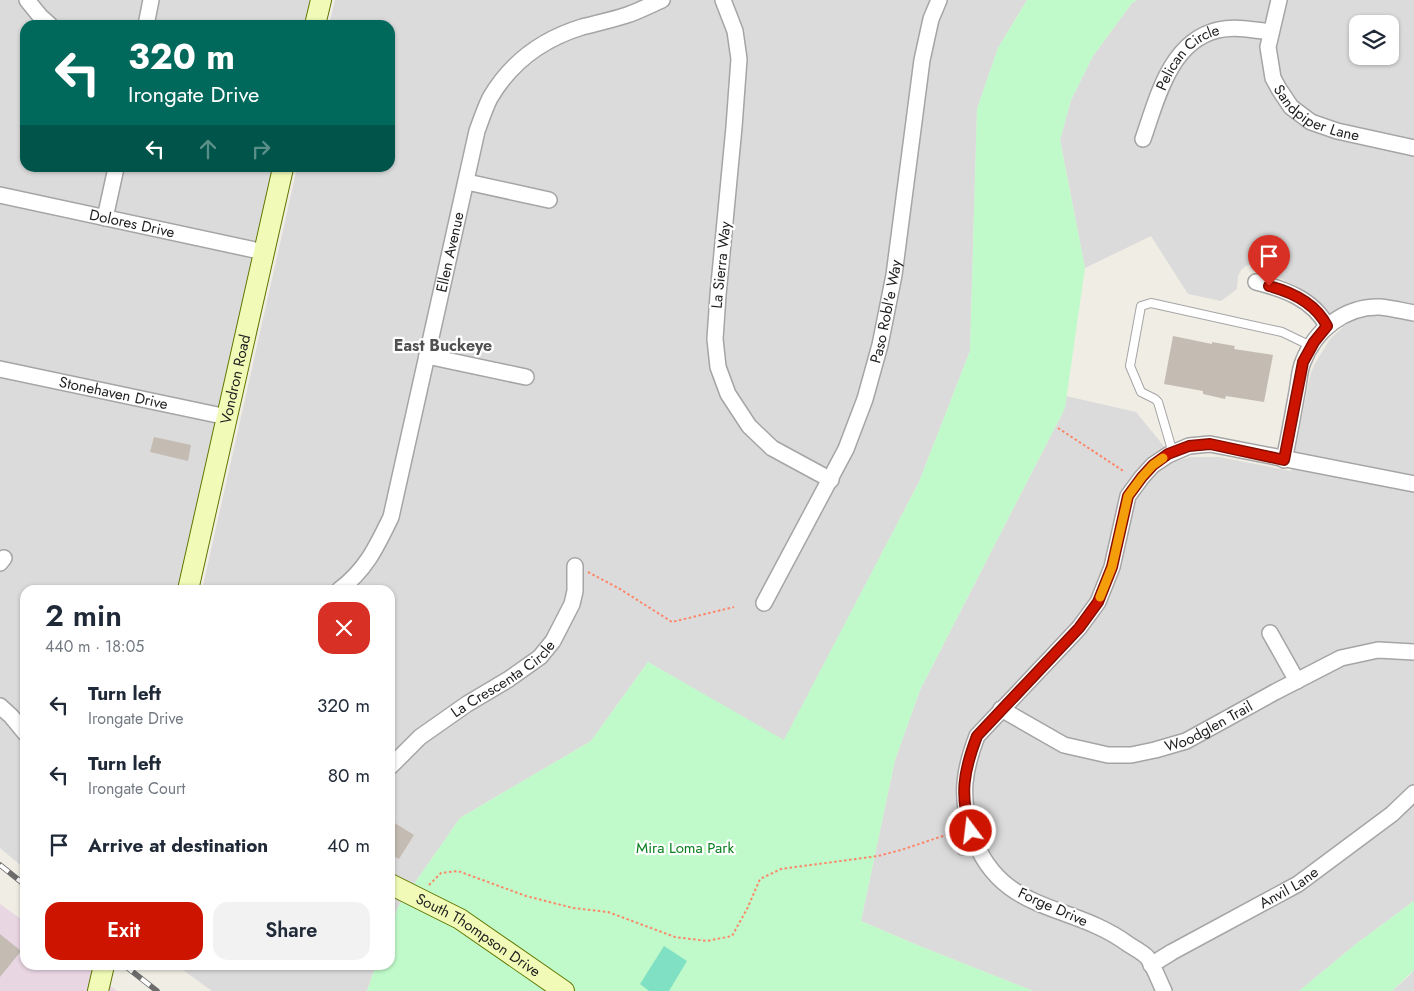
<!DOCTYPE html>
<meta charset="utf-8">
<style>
body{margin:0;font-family:Jost,sans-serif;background:#f2f2f3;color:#1f2937;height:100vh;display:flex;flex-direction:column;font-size:19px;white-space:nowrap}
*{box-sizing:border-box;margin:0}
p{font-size:16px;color:#747a83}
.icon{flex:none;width:28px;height:28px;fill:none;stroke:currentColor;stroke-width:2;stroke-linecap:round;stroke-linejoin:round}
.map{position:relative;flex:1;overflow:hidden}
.drawer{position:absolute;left:20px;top:585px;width:375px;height:385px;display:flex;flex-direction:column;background:#fff;border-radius:15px;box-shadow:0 1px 4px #0004}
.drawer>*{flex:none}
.hud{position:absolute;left:20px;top:20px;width:375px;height:152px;border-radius:15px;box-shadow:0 1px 4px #0004;background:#00695c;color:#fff;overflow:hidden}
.fabs{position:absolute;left:1349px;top:15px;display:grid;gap:10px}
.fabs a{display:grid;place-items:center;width:50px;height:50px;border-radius:10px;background:#fff;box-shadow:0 1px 4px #0004;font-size:25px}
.pin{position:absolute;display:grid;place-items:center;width:42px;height:42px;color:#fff;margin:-51px -21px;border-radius:50% 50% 50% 0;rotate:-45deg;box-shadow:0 0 5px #0007}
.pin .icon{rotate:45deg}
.me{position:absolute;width:55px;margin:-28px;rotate:345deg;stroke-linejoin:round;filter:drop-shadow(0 0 4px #0008)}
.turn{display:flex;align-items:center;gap:18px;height:105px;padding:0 25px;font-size:22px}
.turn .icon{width:65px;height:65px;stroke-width:2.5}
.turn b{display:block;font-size:35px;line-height:42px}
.lanes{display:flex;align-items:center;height:48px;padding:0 25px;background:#0003;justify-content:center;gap:25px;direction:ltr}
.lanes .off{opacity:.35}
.round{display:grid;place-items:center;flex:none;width:52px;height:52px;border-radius:15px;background:#f2f2f3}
.head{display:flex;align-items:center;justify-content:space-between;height:85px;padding:0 25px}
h1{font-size:30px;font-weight:600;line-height:38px}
.primary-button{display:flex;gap:10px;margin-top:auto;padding:10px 25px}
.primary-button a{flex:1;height:58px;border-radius:15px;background:#cc1400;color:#fff;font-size:20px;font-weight:600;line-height:58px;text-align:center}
.primary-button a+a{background:#f2f2f3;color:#1f2937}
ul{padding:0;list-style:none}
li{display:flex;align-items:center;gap:15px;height:70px;padding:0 25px}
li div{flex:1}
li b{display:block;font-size:19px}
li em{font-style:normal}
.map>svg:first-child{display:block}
.residential{fill:#dcdbdb;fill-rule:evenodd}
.industrial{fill:#e9d6e3}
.park{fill:#c0faca}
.pitch{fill:#80e0c4}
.building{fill:#c4bcb3}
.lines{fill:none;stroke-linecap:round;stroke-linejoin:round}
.lane-casing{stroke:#a5a5a5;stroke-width:10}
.street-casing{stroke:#a5a5a5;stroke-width:18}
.secondary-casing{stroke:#607703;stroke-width:22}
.path{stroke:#fc8668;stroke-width:2;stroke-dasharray:2.5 2.5;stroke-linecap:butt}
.lane{stroke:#fff;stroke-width:8}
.street{stroke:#fff;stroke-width:15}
.secondary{stroke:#f1fbb7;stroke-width:20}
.rail-casing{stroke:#6c6c6c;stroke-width:5.5}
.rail{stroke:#fff;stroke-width:4;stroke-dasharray:11;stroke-linecap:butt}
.route-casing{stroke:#850d00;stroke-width:12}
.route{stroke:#cc1400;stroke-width:9}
.slow{stroke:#f59e0b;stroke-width:9}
.labels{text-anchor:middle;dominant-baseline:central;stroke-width:4.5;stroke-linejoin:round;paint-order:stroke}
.street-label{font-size:15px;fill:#1e1e1e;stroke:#fff}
.park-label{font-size:15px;fill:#097f1f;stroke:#fff}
.neighbourhood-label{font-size:16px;font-weight:bold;fill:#515151;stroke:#fff}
</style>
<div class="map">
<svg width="1414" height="991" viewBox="0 0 1414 991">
<rect width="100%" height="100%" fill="#efede4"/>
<path class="residential" d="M0,0H310L305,25H25V168H273L178,590H25V869L0,848Z
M335,0H1027L998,48L977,109L970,351L919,482L784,741L648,662L591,741L460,818L398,907L390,928V590H202L297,168H390V25H329Z
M1137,0H1414V901L1356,944L1299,991H1033L917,945L861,921L895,760L920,690L1065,408L1066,396L1136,412L1176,461L1191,457H1219L1291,471L1310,376L1314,365L1330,339L1343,327L1301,288L1279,278L1267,269L1256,264L1246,266L1241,270L1238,276L1237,289L1221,301L1188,294L1151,236L1085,268L1060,140L1071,100L1093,56L1132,3ZM1358,24H1390V56H1358Z
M176,965H376L367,991H212Z
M1414,970V991H1392L1408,977Z"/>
<path class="industrial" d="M0,904L25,922V965H83L117,991H0Z"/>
<path class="park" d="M1027,0H1137L1132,3L1093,56L1071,100L1060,140L1085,268L1065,408L920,690L895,760L861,921L917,945L1033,991H367L376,965H390V928L398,907L460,818L591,741L648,662L784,740L919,482L970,351L977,109L998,48Z
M1414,901V970L1392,991H1299L1356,944Z"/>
<path class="pitch" d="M664,946L687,961L669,991H649L640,984Z"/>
<path class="building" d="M1173,336L1212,344V342L1235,346L1234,349L1273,355L1264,402L1226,396L1225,399L1203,394V391L1164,384Z
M154,437L191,445L188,461L150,452Z
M390,820L414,835L399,859L390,854Z
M0,934L21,951L0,977Z"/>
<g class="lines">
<g class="lane-casing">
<path id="lane" d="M1173,453L1158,402L1155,399L1141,392L1130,366L1141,306L1151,303L1282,332L1311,346
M962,851L975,843"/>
</g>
<g class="street-casing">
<g id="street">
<path d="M27,0L40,16L50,25"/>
<path d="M723,0L735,31L739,59L734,127L718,295L715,339L718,367L728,394L749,426L772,448L831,480"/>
<path id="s1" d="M1279,0L1268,47L1273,78L1279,89L1291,107L1311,122L1337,131L1414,148"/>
<path d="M146,25L151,0"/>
<path id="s2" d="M1143,139C1157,99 1170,41 1218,30C1235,26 1254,30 1271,32"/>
<path d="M467,182L549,200"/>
<path id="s3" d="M0,195L264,252"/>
<path d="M105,218L116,168"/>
<path d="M1256,282C1284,289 1313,299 1327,326"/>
<path d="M427,356L526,377"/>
<path id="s4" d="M0,369L227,417"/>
<path d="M1284,460C1289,437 1293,414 1297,392C1299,382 1299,371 1303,362C1315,330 1345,306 1380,307C1391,308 1403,311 1414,313"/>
<path d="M0,563L4,558"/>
<path id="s5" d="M339,590C366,570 377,546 391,517L477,131C481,120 485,108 490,98C511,62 543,39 582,27C597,23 612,20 627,15C639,11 650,5 662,0"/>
<path id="s6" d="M764,603L846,449L865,399L880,345L894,275L922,60L931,19L939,0"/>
<path d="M1270,633L1297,681"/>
<path d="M0,706L11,716L25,733"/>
<path id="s7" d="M1001,709L1064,745L1108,755H1131L1155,750L1186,741L1275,692L1341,658L1378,650L1414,652"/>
<path id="s8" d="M390,767L420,737L467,704L509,679L540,657L553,641L572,604L575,591V566"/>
<path id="s9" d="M1151,965L1172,952L1298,884L1392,814L1414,793"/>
<path d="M1164,991C1159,981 1154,966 1147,957C1142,952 1134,948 1128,944C1070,901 999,916 971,831C960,795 964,770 977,736L1079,628L1098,602L1112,567L1128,496L1142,477L1153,465L1168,455L1189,446L1210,444L1414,484"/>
</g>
</g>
<g class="secondary-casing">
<g id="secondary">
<path d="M315,25L321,0"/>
<path id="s10" d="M188,590L283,168"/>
<path id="s11" d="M390,884L460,919L564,991"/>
<path d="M98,991L104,965"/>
</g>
</g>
<path class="path" d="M1058,428L1125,472
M588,572L620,589L672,622L734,607
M429,885L441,873L458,871L526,896L573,908L608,912L675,937L707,941L732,936L747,909L760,879L781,869L878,856L901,850L955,832"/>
<use href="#lane" class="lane"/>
<use href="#street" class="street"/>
<use href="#secondary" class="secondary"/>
<g class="rail-casing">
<path id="rail" d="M0,865L25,885
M124,965L157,991"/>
</g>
<use href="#rail" class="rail"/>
</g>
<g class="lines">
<g class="route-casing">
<path id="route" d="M971,831C959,795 964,770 977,736L1079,628L1098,602L1112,567L1128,496L1142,477L1153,465L1168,454L1189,446L1210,444L1284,460L1303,362L1314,342L1327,326C1316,304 1292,292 1269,286"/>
</g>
<use href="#route" class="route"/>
<path class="slow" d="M1100,597L1112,567L1128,496L1142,477L1153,465L1163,458"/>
</g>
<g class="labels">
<g class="street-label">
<text stroke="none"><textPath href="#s2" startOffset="96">Pelican Circle</textPath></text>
<text stroke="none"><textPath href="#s1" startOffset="139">Sandpiper Lane</textPath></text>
<text stroke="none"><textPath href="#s3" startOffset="135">Dolores Drive</textPath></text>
<text stroke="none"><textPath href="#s5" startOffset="362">Ellen Avenue</textPath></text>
<text transform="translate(721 265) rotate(-84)">La Sierra Way</text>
<text stroke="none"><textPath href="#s6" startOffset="318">Paso Robl'e Way</textPath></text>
<text stroke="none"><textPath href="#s10" startOffset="216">Vondron Road</textPath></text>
<text stroke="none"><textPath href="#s4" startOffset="116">Stonehaven Drive</textPath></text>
<text stroke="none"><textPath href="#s8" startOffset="144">La Crescenta Circle</textPath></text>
<text stroke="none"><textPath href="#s7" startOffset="224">Woodglen Trail</textPath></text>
<text stroke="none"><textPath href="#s9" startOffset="158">Anvil Lane</textPath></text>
<text transform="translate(1053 907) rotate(24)">Forge Drive</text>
<text stroke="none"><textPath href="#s11" startOffset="102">South Thompson Drive</textPath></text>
</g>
<g class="park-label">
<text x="685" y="848">Mira Loma Park</text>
</g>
<g class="neighbourhood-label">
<text x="443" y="345">East Buckeye</text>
</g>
</g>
</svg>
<div class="fabs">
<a><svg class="icon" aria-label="layers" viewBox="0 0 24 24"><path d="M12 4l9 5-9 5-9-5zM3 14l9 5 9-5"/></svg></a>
</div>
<div class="pin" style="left:1269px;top:286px;background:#d93025"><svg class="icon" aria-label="arrive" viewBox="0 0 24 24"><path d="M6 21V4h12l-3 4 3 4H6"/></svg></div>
<svg class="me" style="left:971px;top:831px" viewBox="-20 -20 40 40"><circle r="17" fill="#cc1400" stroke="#fff" stroke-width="3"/><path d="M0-11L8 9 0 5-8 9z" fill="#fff"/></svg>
<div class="hud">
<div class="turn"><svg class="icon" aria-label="left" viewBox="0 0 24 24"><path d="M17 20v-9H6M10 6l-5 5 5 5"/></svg><div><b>320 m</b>Irongate Drive</div></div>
<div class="lanes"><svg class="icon" aria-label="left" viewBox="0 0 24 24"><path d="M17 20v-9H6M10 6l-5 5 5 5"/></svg><svg class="icon off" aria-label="ahead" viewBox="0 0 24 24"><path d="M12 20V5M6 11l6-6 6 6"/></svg><svg class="icon off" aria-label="right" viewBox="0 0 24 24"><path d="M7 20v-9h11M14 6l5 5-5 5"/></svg></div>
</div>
<section class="drawer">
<div class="head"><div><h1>2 min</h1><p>440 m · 18:05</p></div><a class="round" style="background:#d93025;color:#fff"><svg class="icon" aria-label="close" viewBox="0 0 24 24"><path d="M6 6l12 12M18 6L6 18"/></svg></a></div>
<ul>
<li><svg class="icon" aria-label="left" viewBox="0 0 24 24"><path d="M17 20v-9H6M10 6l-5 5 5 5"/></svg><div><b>Turn left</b><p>Irongate Drive</p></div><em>320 m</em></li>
<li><svg class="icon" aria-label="left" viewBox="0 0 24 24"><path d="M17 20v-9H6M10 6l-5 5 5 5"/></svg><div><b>Turn left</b><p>Irongate Court</p></div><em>80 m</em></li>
<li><svg class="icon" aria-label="arrive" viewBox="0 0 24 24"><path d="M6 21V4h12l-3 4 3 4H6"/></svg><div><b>Arrive at destination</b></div><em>40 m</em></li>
</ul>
<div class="primary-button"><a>Exit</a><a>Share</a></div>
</section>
</div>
